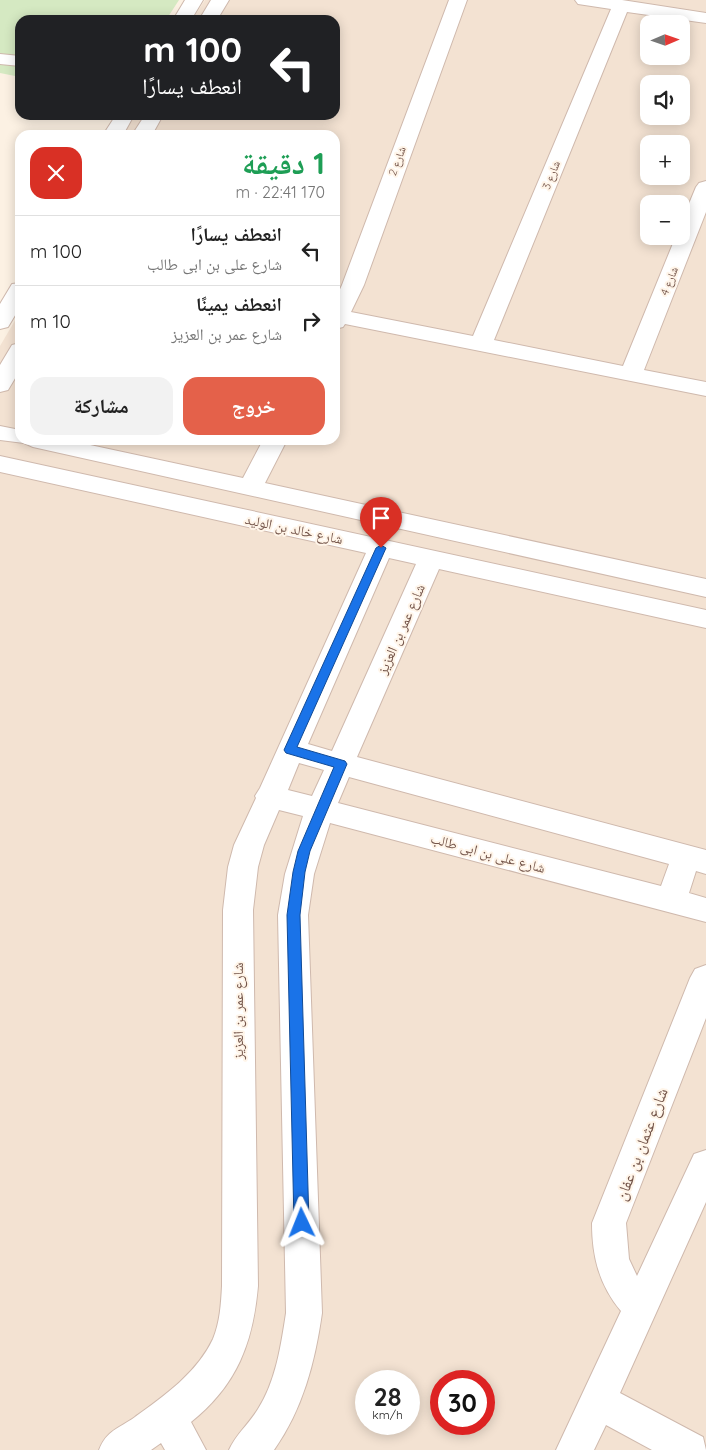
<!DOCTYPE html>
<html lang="ar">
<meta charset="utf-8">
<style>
body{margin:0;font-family:Quicksand,"Noto Naskh Arabic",sans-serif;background:#f2f2f2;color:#222;direction:rtl;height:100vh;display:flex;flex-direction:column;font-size:19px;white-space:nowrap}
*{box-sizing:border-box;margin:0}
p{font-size:16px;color:#767676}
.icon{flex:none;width:28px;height:28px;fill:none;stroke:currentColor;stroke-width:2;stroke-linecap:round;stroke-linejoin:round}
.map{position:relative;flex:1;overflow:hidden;direction:ltr}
.drawer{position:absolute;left:15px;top:130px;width:325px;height:315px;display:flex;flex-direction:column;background:#fff;border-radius:15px;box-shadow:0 2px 12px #0003;direction:rtl}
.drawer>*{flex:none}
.top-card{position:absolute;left:15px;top:15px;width:325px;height:105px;border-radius:15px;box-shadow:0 2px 12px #0003;direction:rtl;background:#202124;color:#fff;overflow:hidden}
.needle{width:32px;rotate:88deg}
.tools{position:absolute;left:640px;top:15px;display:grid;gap:10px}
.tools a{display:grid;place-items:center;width:50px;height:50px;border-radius:10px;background:#fff;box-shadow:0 2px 12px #0003;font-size:25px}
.speed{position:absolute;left:355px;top:1370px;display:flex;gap:10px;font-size:25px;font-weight:700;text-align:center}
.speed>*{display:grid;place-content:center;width:65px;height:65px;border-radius:50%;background:#fff;box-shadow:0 2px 12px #0003;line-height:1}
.speed small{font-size:12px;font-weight:400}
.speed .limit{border:8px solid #d22;background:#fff;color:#111}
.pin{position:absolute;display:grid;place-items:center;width:42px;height:42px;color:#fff;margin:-51px -21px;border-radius:50% 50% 50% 0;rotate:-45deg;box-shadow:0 0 5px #0007}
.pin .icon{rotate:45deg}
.me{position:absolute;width:55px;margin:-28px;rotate:358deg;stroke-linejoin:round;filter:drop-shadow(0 0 4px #0008)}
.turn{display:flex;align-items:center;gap:18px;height:105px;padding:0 15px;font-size:22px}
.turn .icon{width:65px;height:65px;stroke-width:2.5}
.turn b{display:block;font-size:35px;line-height:42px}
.round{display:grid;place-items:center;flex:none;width:52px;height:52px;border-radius:15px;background:#f2f2f2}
.head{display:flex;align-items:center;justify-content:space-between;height:85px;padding:0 15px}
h1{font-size:30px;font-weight:700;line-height:38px;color:#1e9e55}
.cta{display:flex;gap:10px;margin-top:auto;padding:10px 15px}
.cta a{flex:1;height:58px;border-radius:15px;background:#e4614a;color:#fff;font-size:20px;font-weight:700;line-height:58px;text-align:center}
.cta a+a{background:#f2f2f2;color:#222}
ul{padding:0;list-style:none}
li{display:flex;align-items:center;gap:15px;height:70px;padding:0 15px;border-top:1px solid #e0e0e0}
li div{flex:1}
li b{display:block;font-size:19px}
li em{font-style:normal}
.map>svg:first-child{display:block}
.residential{fill:#f3e2d2;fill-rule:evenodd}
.green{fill:#d5e9c2}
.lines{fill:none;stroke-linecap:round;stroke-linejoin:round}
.minor-casing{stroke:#cfb9ad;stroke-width:2}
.minor{fill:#fff;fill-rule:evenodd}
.route{fill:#1a73e8;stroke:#114b97}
.labels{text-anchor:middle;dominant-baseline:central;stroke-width:4;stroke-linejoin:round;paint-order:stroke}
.far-street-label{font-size:11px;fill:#74554a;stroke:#fff5e9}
.street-label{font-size:14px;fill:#74554a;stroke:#fff5e9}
.near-street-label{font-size:16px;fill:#74554a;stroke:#fff5e9}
</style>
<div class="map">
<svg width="706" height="1450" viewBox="0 0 706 1450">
<rect width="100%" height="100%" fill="#fcf1e3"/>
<path class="residential" d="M205,0H706V1450H0V346L20,312V440H335V135H123L135,115H335V20H192ZM649,24H681V56H649ZM649,84H681V116H649ZM649,144H681V176H649ZM649,204H681V236H649ZM366,1381H409V1424H366ZM441,1381H484V1424H441Z"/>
<path class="green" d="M0,0H179L166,20H20V77L0,73Z"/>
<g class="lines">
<g class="minor-casing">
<path id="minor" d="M185,0H203L191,20H173Z
M211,0H229L217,20H199Z
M449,0H467L364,285L351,312L473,336L611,9L578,4L575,0H622L706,13V23L627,12L494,340L623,366L676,236H681V223L696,187L699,183L706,181V212L644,370L706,382V396L345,324L343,327L335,329V300L342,285Z
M0,54L20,56V66L0,64Z
M116,115H134L123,135H103Z
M145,115H163L152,135H132Z
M20,283V307L8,327L0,329V304L12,284Z
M20,343V370L8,390L0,392V365L12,345Z
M0,426L20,430V440H67L243,478L263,440H287L265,483L706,579V597L33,447L24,443L0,440Z
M0,456L706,610V628L439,569L357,757L706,850V874L696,871L689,893L706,898V922L330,823L314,874L308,915L322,1313C315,1362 303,1409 274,1450H229C236,1434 249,1424 258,1409C276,1381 281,1345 286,1313L278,915L285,874L303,816L279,810L264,845L258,867L253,910L258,1286C253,1343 237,1385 191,1422L206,1450H165L161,1443L151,1450H99C107,1430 118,1429 135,1417C164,1396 197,1373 213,1339C220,1322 221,1304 222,1286L223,910L228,867L234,845L256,798L255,796L260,788L366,553L0,472ZM389,558L416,564L332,751L308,744ZM299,763L324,770L312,796L288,790ZM349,777L669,864L661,886L338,803Z
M706,965V1018L626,1223L629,1259L637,1276L694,1154L706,1150V1202L620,1393L703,1437L706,1450H652L606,1425L594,1450H556L621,1311C599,1285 592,1256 592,1223L690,978L695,969Z"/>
</g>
<use href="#minor" class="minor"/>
</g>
<path class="route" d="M381,545L386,548L297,747L345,761L347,764L310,851L305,872L300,915L309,1223L307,1228L302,1230L296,1228L294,1223L287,915L293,872L298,851L334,767L286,753L284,750L376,548Z"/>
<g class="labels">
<g class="far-street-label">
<text transform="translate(397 161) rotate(-70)">شارع 2</text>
<text transform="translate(551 175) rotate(-68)">شارع 3</text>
<text transform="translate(669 281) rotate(-68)">شارع 4</text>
</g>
<g class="street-label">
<text transform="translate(294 529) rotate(12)">شارع خالد بن الوليد</text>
<text transform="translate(401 629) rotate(-66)">شارع عمر بن العزيز</text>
<text transform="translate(488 853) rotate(15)">شارع على بن ابى طالب</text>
<text transform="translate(238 1011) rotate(-90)">شارع عمر بن العزيز</text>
</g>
<g class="near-street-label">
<text transform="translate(641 1144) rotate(-69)">شارع عثمان بن عفان</text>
</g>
</g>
</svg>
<div class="tools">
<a><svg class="needle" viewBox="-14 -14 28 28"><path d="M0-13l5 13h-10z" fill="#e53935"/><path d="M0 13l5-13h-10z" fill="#767676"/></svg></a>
<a><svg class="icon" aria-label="sound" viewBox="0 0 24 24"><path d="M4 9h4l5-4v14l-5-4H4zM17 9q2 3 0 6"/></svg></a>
<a>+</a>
<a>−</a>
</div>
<div class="speed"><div>28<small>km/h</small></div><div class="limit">30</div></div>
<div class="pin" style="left:381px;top:548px;background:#d93025"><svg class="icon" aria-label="arrive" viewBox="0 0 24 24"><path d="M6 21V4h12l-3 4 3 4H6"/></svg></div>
<svg class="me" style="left:302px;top:1223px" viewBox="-20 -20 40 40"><path d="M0-17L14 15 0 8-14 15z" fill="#1a73e8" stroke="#fff" stroke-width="4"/></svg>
<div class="top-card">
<div class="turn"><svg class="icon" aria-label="left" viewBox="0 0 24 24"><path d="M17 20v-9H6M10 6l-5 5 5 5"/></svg><div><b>100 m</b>انعطف يسارًا</div></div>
</div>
<section class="drawer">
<div class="head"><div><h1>1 دقيقة</h1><p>170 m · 22:41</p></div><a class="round" style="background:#d93025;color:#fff"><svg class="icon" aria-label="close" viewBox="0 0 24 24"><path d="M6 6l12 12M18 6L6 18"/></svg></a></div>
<ul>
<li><svg class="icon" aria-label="left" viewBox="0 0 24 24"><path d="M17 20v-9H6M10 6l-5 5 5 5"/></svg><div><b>انعطف يسارًا</b><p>شارع على بن ابى طالب</p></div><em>100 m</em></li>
<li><svg class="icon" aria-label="right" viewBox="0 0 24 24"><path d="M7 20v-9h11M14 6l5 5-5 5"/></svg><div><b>انعطف يمينًا</b><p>شارع عمر بن العزيز</p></div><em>10 m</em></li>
</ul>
<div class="cta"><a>خروج</a><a>مشاركة</a></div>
</section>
</div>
